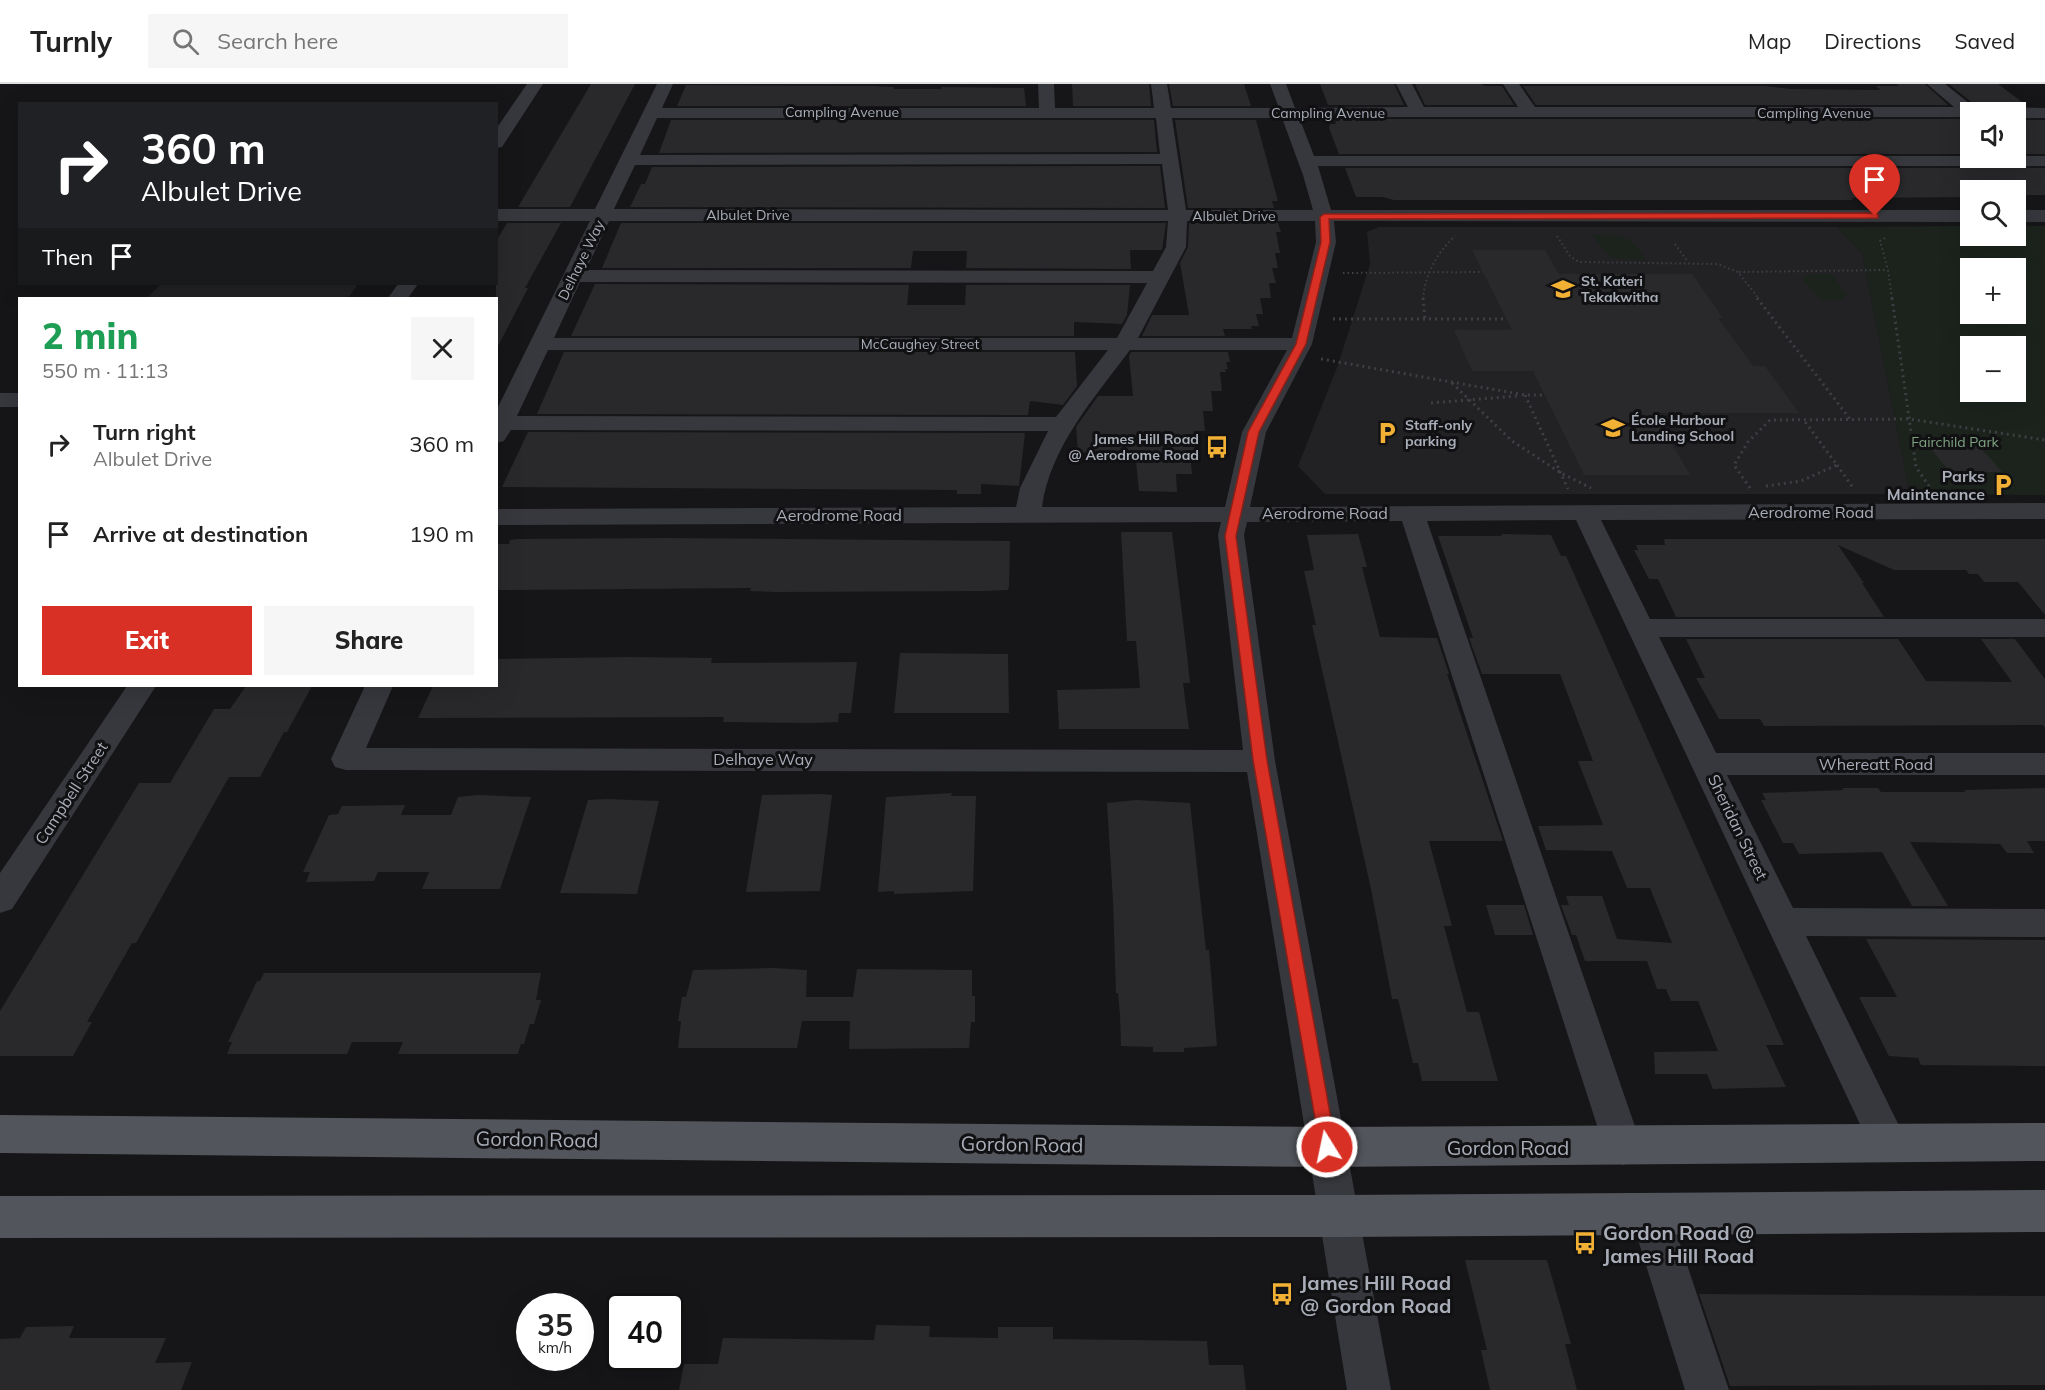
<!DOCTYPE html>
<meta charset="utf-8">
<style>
body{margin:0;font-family:Mulish,sans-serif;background:#f6f6f6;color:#222;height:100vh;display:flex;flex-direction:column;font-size:22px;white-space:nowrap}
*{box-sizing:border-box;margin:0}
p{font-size:20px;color:#767676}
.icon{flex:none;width:33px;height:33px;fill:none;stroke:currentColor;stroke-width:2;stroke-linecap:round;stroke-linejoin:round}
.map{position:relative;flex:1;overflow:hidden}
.details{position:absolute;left:18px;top:213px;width:480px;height:390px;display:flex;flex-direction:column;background:#fff;border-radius:0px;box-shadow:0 6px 24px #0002}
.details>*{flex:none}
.top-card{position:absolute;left:18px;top:18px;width:480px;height:183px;border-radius:0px;box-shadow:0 6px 24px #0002;background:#202124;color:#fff;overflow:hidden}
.controls{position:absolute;left:1960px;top:18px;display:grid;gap:12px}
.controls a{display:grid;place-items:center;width:66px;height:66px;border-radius:0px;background:#fff;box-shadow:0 6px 24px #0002;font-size:30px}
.speed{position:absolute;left:516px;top:1209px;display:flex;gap:12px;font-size:30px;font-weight:700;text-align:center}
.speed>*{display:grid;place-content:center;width:78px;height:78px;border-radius:50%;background:#fff;box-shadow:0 6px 24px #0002;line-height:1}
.speed small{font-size:15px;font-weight:400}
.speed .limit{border:3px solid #111;border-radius:9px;background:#fff;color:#111}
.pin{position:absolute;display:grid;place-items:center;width:51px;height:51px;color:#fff;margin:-62px -26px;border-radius:50% 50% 50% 0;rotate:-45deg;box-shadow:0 0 6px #0007}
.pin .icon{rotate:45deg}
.me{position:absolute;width:66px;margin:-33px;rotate:350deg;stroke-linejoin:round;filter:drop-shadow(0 0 4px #0008)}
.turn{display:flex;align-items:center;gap:21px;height:126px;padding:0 24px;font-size:27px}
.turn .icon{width:78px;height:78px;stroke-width:2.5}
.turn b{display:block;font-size:42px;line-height:51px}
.then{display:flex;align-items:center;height:57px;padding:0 24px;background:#0003;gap:12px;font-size:22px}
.round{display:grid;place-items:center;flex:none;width:63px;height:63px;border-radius:0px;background:#f6f6f6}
.headline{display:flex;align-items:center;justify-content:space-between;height:102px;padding:0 24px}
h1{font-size:36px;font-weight:800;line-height:45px;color:#1e9e55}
.button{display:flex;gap:12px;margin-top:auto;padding:12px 24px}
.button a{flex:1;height:69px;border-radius:0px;background:#d93025;color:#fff;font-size:24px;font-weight:800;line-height:69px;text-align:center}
.button a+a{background:#f6f6f6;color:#222}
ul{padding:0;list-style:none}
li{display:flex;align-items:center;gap:18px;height:90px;padding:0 24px}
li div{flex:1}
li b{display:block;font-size:22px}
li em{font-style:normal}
header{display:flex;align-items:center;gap:36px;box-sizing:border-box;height:84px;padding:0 30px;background:#fff;border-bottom:2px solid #e0e0e0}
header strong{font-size:28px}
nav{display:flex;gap:33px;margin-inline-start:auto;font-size:21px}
.search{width:420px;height:54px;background:#f6f6f6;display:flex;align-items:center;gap:15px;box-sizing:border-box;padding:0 21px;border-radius:0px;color:#767676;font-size:22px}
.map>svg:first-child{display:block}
.built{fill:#222225}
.green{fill:#1c231d;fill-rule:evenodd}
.building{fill:#29292c}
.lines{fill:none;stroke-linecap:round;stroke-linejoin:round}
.path-far1{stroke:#3d3f44;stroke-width:2;stroke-dasharray:1.5 3;stroke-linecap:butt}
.path{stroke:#3d3f44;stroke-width:3;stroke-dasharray:2 4;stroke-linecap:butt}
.minor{fill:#37383d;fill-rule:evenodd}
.major{fill:#53555c;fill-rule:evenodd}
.route{fill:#d93025;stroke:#8d1f18;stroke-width:1.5}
.labels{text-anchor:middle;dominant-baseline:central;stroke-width:6;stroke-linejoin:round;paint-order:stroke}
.far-street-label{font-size:14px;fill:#a8adb8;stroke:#111113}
.far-poi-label{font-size:14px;font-weight:bold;fill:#a8adb8;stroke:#111113;text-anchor:start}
.far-park-label{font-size:14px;fill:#7fa381;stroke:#111113}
.poi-label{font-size:16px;font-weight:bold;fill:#a8adb8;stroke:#111113;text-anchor:end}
.street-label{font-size:16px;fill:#a8adb8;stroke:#111113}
.near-street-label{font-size:20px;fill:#a8adb8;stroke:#111113}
.near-poi-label{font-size:20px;font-weight:bold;fill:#a8adb8;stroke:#111113;text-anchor:start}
</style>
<header>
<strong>Turnly</strong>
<div class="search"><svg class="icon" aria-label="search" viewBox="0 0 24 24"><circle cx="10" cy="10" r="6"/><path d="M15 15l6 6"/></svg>Search here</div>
<nav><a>Map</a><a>Directions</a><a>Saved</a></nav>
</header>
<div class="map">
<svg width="2045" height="1306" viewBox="0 0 2045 1306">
<rect width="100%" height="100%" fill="#161618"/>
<path class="built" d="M1379,143H1837L1862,169L1910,410H1325L1298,382L1338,281L1370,180L1367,148Z
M161,200H358L348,214H147Z"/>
<path class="green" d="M1971,142V152H2016V142H2045V411L1910,410L1862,169L1837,143ZM1971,184H2016V230H1971ZM1971,262H2016V308H1971Z
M1592,151C1625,151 1628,149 1647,177L1611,174Z
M1811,190H1831L1847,210C1842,219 1829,216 1820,216L1804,197L1803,194Z"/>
<path class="building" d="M591,0H635L570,123H518Z
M1072,0H1149L1151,22H1073Z
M1169,0H1244L1251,22H1173Z
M1320,0H1394L1404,21H1328Z
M1415,0H1481L1485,2H1502L1514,21H1425Z
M1896,0H1925L1948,21H1536L1523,2H1765L1791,5L1881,6L1876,2H1899Z
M1949,0H1998L2026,21H1975Z
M686,1L873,2L894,3V5H941L942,3L1024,4L1026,22H677Z
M1334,35H1971V70H1339L1329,44L1330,40H1336Z
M671,36H1154L1157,68L659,69Z
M1175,36H1256L1278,117H1272L1274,124H1188Z
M2016,36H2045V70H2016Z
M1160,82L1165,124L630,123L641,100H645L652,83Z
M1345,84H2045V111H2016V106H1971V113L1851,114L1853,116H1394L1383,113H1356Z
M507,139H561L525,204H528L496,266V157Z
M621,139H1166L1162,166H1130L1131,185L966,184L967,167H913L911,184H602Z
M1189,139H1278L1281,148H1276L1280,169H1275L1278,184H1272L1276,199H1269L1271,214H1260L1263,230H1256L1259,242H1251L1252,245H1223L1225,252H1142L1152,231H1189L1180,179L1188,163Z
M1472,166H1545L1559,190H1692L1723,234H1718L1753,282H1765L1799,329H1654L1690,391H1584L1533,287H1472L1454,246H1512Z
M595,200L909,201L907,221H965L966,201H1130L1127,231L1122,240L1074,238V252H571Z
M564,268H1075L1077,302L1063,321L1030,317L1028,331L537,330Z
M1131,268H1228L1230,278H1226L1228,285H1225L1226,288H1220L1222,307H1211L1213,327H1203L1205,347H1195L1197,368H1190L1192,390H1176L1177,408L1139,407L1135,368H1078L1076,343L1098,312H1133L1129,272Z
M528,348L1025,349L1019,402L981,400V410H957V406L502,403Z
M1921,353H1971L2002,388H1950Z
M1121,448H1172L1187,571L1190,599H1183L1189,645H1059L1057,606L1140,604L1136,557H1127Z
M1358,450L1367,483H1362L1380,553L1437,554L1449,590H1447L1503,757H1429L1452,842H1444L1467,928H1479L1498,997H1422L1418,979H1413L1398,915H1392L1371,805L1312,541H1316L1304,487L1314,486L1307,451Z
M1501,450L1551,451L1561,472H1566L1784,961H1766L1786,1003L1713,1005L1707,990H1655L1654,968L1718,967L1698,917H1671L1666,905H1657L1647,877H1585L1576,851H1572L1561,821H1569L1566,812H1602L1617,855L1672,859L1650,804H1627L1612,767L1546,766L1538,742L1603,741L1578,677H1593L1560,590H1482L1469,554H1473L1438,452H1502Z
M665,454L1010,457L1009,502L1008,506L984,507L775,508L750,507L751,504L496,506V460H509L510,456L519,455Z
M1664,455H2045V531L2018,498H1984L1978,490H1969L1966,486H1894L1838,461L1864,499H1862L1884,533H1676L1658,495H1649L1634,466H1638L1636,461H1665Z
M1686,555H1898L1926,597L2012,598L1981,555H2015L2045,595V644L2043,641L1764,642L1760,635H1719L1696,594H1705Z
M900,569L1008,570L1009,629H894Z
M630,573L712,574L711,579L857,578L851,629H839L838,638L810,639L723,638L724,633L418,634L433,602H496V575Z
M246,602H312L287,648H284L260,693H229L136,859H132L87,938H92L73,972H0V927L139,699H170L214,625H230Z
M1842,704H1878L1881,708H1966L1964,706L2045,704V757H2027L2034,769H2007L2000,760L1910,758L1948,822H1912L1882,768L1799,770L1793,759H1783L1761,716H1766L1762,709L1844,706Z
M952,709L951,712H976L973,807L894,810V807L878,808L886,713Z
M821,710L832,711L820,807L746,808L762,711Z
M478,711L531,713L500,805H422L429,788H378L374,797L306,798L310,788H303L329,731L338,730L342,722L405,721L401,731H451L458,713Z
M606,715L659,717L637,810L560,809L588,716Z
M1136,716L1190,719L1206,866H1209L1217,962L1184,964V968H1153V963L1121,962L1120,931L1118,909H1116L1113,817L1107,719Z
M1486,821H1524L1533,851H1495Z
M1866,855L2045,856V982L1921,981L1918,974L1889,972L1859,913H1897Z
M773,884L807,886L806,913H853L857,885L972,886V912H975V938H971L969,964L849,965L850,937H802L797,964H678L681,937H678L682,913H686L693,886Z
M264,889H541L536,916H541L534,940H530L524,960H521L518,970H398L403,958H352L347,970H227L232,958H228L257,897H260Z
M1465,1176H1547L1571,1260H1565L1577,1306H1490L1481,1266H1487Z
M1699,1210L2045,1212V1301L1730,1302Z
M876,1241L930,1242L929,1253L998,1254V1243H1053V1255L1207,1257L1209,1281H1243L1246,1306H679L684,1280H718L723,1254L874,1256Z
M74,1242L69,1254H166L155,1279L192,1278L181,1306H0V1255L20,1254L26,1243Z"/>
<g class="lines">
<path class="path-far1" d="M1557,152L1570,172L1579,178L1717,180L1738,188L1759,215
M1885,154L1880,157L1888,186L1892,215
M1675,160L1688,178
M1739,188L1887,186
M1343,189L1483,188
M1423,215C1425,190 1437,169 1455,152"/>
<path class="path" d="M1423,214L1425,235
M1757,214L1850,335
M1892,214L1916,383L1931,405
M1333,235H1506
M1321,275L1525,311H1544
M1452,299L1512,357L1561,389L1591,404
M1525,311L1568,405
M1431,319L1517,312
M1837,381L1854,405
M1766,402L1801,397L1837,381L1803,335
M1750,404L1734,381L1748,358L1770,336L1909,335L2045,356"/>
<path class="minor" d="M527,0H543L502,63L496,64V45Z
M657,0H673L662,24H1039L1038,0H1054L1055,24H1154L1151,0H1167L1171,24H1279L1270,0H1286L1295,24L1408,23L1396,0H1412L1424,23H1518L1503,0H1519L1535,23H1954L1927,0H1945L1974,23L2045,24V34H2016V28H1971V33H1299L1314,72H2045V82H1318L1331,126H1971V138L1334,137L1336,158L1312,260L1266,348L1250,423L2045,419V435L1601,436L1650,535H2045V553H1659L1716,669H2045V691H1727L1793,824L2045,825V853L1806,852L1907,1058L1902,1070L1888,1076L1874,1070L1576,436L1427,437L1642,1063L1637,1076L1623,1081L1609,1076L1604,1063L1402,437L1247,438L1244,451L1275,677L1391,1306H1347L1247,688L346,686L335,683L331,675L365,602H393L366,664L1243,666L1218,451L1221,438L496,441V425L1016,423L1020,404L1048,347L511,346L504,357L496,359V327L590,137H496V125H595ZM657,34H1156L1160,70L640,71ZM1172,34H1282L1303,91L1313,126H1186ZM1162,80L1168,126L614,125L635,81ZM609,137H1168L1166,163L1153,187L586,186ZM1187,137H1315L1316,158L1292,254H1138L1186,163ZM580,198L1147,199L1117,254H554ZM548,266H1108L1056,333L517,332ZM1130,266H1287L1242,348L1225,423H1042C1050,363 1095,313 1130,266Z
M2016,126H2045V138H2016Z
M398,200H418L408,214H388Z
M0,309H20V323H0Z
M127,602H156L12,825L0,829V789Z
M1650,1111L1664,1116L1670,1130L1729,1306H1685L1630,1130L1636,1116Z"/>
<path class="major" d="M0,1031L1327,1043L2045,1039V1077L1327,1083L0,1069Z
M2045,1106V1148L1339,1153L0,1154V1112L1339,1111Z"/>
</g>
<path class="route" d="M1875,129L1878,130V134L1329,135L1330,158L1306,260L1259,348L1236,452L1267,676L1336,1063L1333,1069L1327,1071L1321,1069L1253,676L1225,452L1248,348L1296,260L1321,158L1320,133L1324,130Z"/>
<defs>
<g id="school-bare" transform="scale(1.8)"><path d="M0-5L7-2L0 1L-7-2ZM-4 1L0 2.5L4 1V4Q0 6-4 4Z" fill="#f2b134" stroke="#111113" stroke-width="2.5" paint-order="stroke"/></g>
<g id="parking-bare" transform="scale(1.8)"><path d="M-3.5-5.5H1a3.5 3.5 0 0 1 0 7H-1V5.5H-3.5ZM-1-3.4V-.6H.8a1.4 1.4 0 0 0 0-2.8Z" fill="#f2b134" stroke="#111113" stroke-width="2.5" paint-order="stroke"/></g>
<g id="bus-bare" transform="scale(1.8)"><path d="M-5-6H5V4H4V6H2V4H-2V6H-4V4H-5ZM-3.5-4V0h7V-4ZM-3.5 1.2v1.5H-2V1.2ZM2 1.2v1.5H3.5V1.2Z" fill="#f2b134" stroke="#111113" stroke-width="2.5" paint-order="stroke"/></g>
</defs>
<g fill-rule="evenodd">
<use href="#school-bare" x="1563" y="205"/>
<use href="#school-bare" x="1613" y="344"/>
<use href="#parking-bare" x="1387" y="349"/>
<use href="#bus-bare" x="1217" y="363"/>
<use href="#parking-bare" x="2003" y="401"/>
<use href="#bus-bare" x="1585" y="1159"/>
<use href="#bus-bare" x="1282" y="1210"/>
</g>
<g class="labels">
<g class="far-street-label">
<text x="842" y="28">Campling Avenue</text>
<text x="1328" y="29">Campling Avenue</text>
<text x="1814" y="29">Campling Avenue</text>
<text x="748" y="131">Albulet Drive</text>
<text x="1234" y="132">Albulet Drive</text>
<text transform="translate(581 176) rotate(-64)">Delhaye Way</text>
<text x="920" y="260">McCaughey Street</text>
</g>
<g class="far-poi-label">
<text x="1581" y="197">St. Kateri<tspan x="1581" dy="16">Tekakwitha</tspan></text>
<text x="1631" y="336">École Harbour<tspan x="1631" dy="16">Landing School</tspan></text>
<text x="1405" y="341">Staff-only<tspan x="1405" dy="16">parking</tspan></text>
<text x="1199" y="355" text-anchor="end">James Hill Road<tspan x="1199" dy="16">@ Aerodrome Road</tspan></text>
</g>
<g class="far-park-label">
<text x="1955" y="358">Fairchild Park</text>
</g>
<g class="poi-label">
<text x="1985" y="392">Parks<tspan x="1985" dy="18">Maintenance</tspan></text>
</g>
<g class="street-label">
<text x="1811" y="428">Aerodrome Road</text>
<text x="1325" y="429">Aerodrome Road</text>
<text x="839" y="431">Aerodrome Road</text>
<text x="763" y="675">Delhaye Way</text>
<text x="1876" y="680">Whereatt Road</text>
<text transform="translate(71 709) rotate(-57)">Campbell Street</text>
<text transform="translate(1738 743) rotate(64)">Sheridan Street</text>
</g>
<g class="near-street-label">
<text transform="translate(537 1055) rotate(1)">Gordon Road</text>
<text transform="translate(1022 1060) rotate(1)">Gordon Road</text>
<text x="1508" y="1063">Gordon Road</text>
</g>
<g class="near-poi-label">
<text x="1603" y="1148">Gordon Road @<tspan x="1603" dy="23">James Hill Road</tspan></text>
<text x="1300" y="1198">James Hill Road<tspan x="1300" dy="23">@ Gordon Road</tspan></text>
</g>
</g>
</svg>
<div class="controls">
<a><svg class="icon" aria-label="sound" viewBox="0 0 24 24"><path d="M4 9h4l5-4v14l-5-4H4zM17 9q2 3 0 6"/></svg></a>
<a><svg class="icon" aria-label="search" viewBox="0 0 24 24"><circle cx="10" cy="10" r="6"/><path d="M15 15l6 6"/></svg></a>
<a>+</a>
<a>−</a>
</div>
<div class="speed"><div>35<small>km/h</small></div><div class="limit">40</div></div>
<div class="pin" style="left:1875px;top:132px;background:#d93025"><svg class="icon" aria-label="arrive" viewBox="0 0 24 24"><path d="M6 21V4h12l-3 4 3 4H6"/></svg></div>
<svg class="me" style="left:1327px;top:1063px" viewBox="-20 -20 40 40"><circle r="17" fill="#d93025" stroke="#fff" stroke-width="3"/><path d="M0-11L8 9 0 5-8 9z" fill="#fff"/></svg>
<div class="top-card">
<div class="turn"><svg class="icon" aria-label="right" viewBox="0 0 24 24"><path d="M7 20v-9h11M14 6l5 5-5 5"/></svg><div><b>360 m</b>Albulet Drive</div></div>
<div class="then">Then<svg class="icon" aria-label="arrive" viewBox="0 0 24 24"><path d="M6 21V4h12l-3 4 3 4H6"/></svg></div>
</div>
<section class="details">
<div class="headline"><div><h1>2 min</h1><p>550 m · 11:13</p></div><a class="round"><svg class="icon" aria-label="close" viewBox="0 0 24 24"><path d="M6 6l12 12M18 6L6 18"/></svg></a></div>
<ul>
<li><svg class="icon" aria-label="right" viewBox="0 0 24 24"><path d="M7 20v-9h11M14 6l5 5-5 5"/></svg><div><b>Turn right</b><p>Albulet Drive</p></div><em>360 m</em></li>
<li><svg class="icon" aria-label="arrive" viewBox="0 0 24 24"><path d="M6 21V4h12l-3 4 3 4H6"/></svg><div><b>Arrive at destination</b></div><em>190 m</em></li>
</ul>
<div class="button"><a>Exit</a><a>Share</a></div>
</section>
</div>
